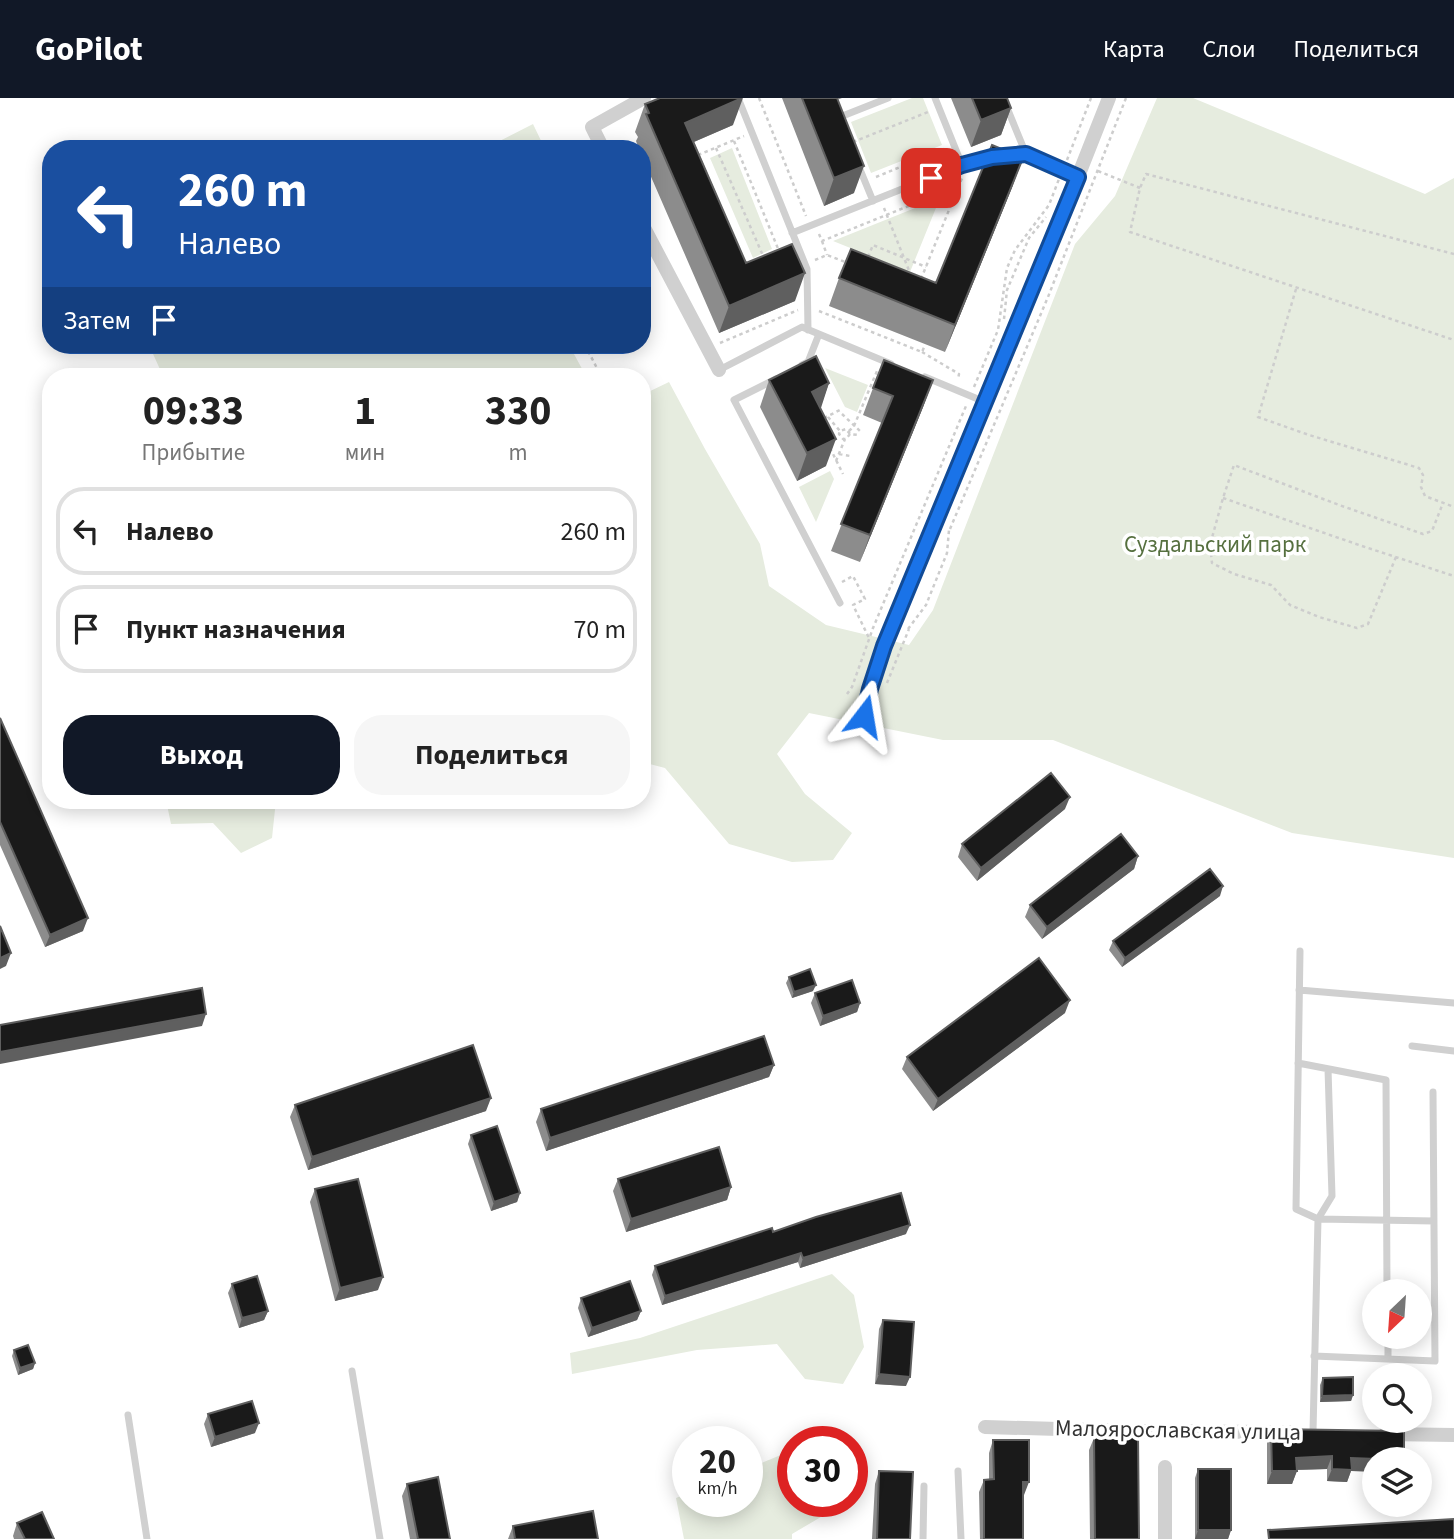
<!DOCTYPE html>
<html lang="ru">
<meta charset="utf-8">
<style>
body{margin:0;font-family:"Source Sans 3",sans-serif;background:#f6f6f6;color:#222;height:100vh;display:flex;flex-direction:column;font-size:26px;white-space:nowrap}
*{box-sizing:border-box;margin:0}
p{font-size:23px;color:#767676}
.icon{flex:none;width:38px;height:38px;fill:none;stroke:currentColor;stroke-width:2;stroke-linecap:round;stroke-linejoin:round}
.map{position:relative;flex:1;overflow:hidden}
.side{position:absolute;left:42px;top:270px;width:609px;height:441px;display:flex;flex-direction:column;background:#fff;border-radius:28px;box-shadow:0 4px 18px #0003}
.side>*{flex:none}
.guide{position:absolute;left:42px;top:42px;width:609px;height:214px;border-radius:28px;box-shadow:0 4px 18px #0003;background:#1a4fa0;color:#fff;overflow:hidden}
.needle{width:46px;rotate:205deg}
.fabs{position:absolute;left:1362px;top:1181px;display:grid;gap:14px}
.fabs a{display:grid;place-items:center;width:70px;height:70px;border-radius:50%;background:#fff;box-shadow:0 4px 18px #0003;font-size:35px}
.speed{position:absolute;left:672px;top:1328px;display:flex;gap:14px;font-size:35px;font-weight:700;text-align:center}
.speed>*{display:grid;place-content:center;width:91px;height:91px;border-radius:50%;background:#fff;box-shadow:0 4px 18px #0003;line-height:1}
.speed small{font-size:18px;font-weight:400}
.speed .limit{border:10px solid #d22;background:#fff;color:#111}
.pin{position:absolute;display:grid;place-items:center;width:60px;height:60px;color:#fff;margin:-30px;border-radius:14px;box-shadow:0 4px 10px #0006}
.me{position:absolute;width:77px;margin:-38px;rotate:14deg;stroke-linejoin:round;filter:drop-shadow(0 0 5px #0008)}
.turn{display:flex;align-items:center;gap:24px;height:147px;padding:0 21px;font-size:32px}
.turn .icon{width:91px;height:91px;stroke-width:2.5}
.turn b{display:block;font-size:49px;line-height:60px}
.then{display:flex;align-items:center;height:66px;padding:0 21px;background:#0003;gap:14px;font-size:26px}
.eta{display:flex;justify-content:space-evenly;align-items:center;height:119px;text-align:center}
.eta b{font-size:42px;font-weight:700;line-height:49px}
.action{display:flex;gap:14px;margin-top:auto;padding:14px 21px}
.action a{flex:1;height:80px;border-radius:28px;background:#111827;color:#fff;font-size:28px;font-weight:700;line-height:80px;text-align:center}
.action a+a{background:#f6f6f6;color:#222}
ul{padding:0;list-style:none}
li{display:flex;align-items:center;gap:21px;height:88px;margin:0 14px 10px;padding:0 7px;border:4px solid #e0e0e0;border-radius:28px}
li div{flex:1}
li b{display:block;font-size:26px}
li em{font-style:normal}
header{display:flex;align-items:center;gap:42px;box-sizing:border-box;height:98px;padding:0 35px;background:#111827;color:#fff}
header strong{font-size:33px}
nav{display:flex;gap:38px;margin-inline-start:auto;font-size:24px}
.map>svg:first-child{display:block}
.green{fill:#e6ecdf}
.lines{fill:none;stroke-linecap:round;stroke-linejoin:round}
.path{stroke:#cdcdcd;stroke-width:2.5;stroke-dasharray:3.5 3.5;stroke-linecap:butt}
.lane{stroke:#d0d0d0;stroke-width:7}
.street{stroke:#d0d0d0;stroke-width:14}
.wall{fill:#8c8c8c}
.shaded-wall{fill:#5f5f5f}
.building{fill:#1a1a1a;stroke:#5f5f5f;stroke-width:2}
.route-casing{stroke:#114b97;stroke-width:18}
.route{stroke:#1a73e8;stroke-width:12}
.labels{text-anchor:middle;dominant-baseline:central;stroke-width:7;stroke-linejoin:round;paint-order:stroke}
.park-label{font-size:23px;fill:#56703f;stroke:#fff}
.street-label{font-size:23px;fill:#333;stroke:#fff}
</style>
<header>
<strong>GoPilot</strong>
<nav><a>Карта</a><a>Слои</a><a>Поделиться</a></nav>
</header>
<div class="map">
<svg width="1454" height="1441" viewBox="0 0 1454 1441">
<rect width="100%" height="100%" fill="#fff"/>
<path class="green" d="M912,0H923L942,47L871,75L851,24Z
M1157,0H1193L1425,96L1454,80V760L1292,735L1053,642H943L809,615L777,656L805,696L852,735L833,762L792,764L729,746L665,670L642,664V297L669,284L705,351L760,446L769,488L826,527L909,547L933,512L1075,146L1115,98Z
M533,26L545,51H484Z
M732,50L772,151L753,160L710,60Z
M940,100L910,174L833,143Z
M149,247H569L586,278H163Z
M825,270L868,287L857,314L845,309Z
M830,373L834,381L816,424L799,389Z
M166,702H276L272,740L241,755L213,725L171,726Z
M832,1176L854,1197L864,1249L843,1286L805,1281L777,1246L697,1252L572,1276L570,1255L640,1240Z
M793,1352V1404H843V1406L792,1436V1441H684L676,1400L688,1395V1404H747V1371Z"/>
<g class="lines">
<path class="path" d="M759,0L806,118
M734,43L779,153
M853,44L928,14
M716,50L764,160
M698,57L744,38
M1067,62L1091,0
M1098,73L1140,90
M876,79L944,51
M884,110L910,175
M819,136L822,143L958,88
M822,143L827,157
M1454,156L1146,76L1140,90L1130,134L1454,242
M868,159L873,147L926,169
M815,162L827,157L848,165
M921,181L962,80
M1296,191L1258,319L1309,337L1419,370L1423,377L1421,389L1425,398L1454,409
M819,213L922,254L925,247
M1004,221L1007,192L1029,140L1046,119
M720,245L798,212
M585,247L601,278
M922,254L959,276L958,281
M974,289L998,232L1007,170L1015,152L1049,107L1059,81
M842,316L860,333
M828,319L840,333
M824,320L840,312
M849,333L854,328L877,273
M850,336L846,341H843L839,336L840,333L846,331L850,336L858,337
M830,350L843,376
M839,356L850,358
M836,363L845,341
M1223,400L1362,448L1454,478
M950,431L1048,199L1126,0
M1396,459L1368,526L1357,530L1319,519L1290,507L1271,487L1234,476L1212,465L1210,447L1223,400L1234,367L1339,407L1423,436L1432,433L1443,405
M842,484L853,478L865,501L853,507L869,540
M908,531L926,507L947,455L949,432
M887,585L909,531
M847,596L852,589L873,530L966,308"/>
<path class="lane" d="M738,0L807,171L808,232
M935,0L962,67
M1003,0L1026,56
M841,22L840,19L888,0
M1006,58L1026,56L1077,79
M859,69L873,103
M792,135L962,67L995,59
M802,267L808,264L819,236
M719,272L802,229L891,266
M925,279L985,304
M776,281L734,302L840,505
M1300,853L1296,1111L1318,1121L1313,1334
M1299,892L1454,905
M1412,948L1454,953
M1298,965L1386,982L1387,1194
M1318,1121L1332,1098L1328,971
M1318,1121L1434,1123
M1388,1239V1261
M1314,1258L1435,1263L1433,994
M352,1273L380,1441
M128,1317L147,1441
M958,1373L961,1441
M923,1441L924,1388"/>
<path class="street" d="M603,51L592,29L644,0
M642,126L719,272
M864,618L870,591L884,549L1060,124L1109,0
M985,1329L1128,1333L1288,1334
M1385,1336L1454,1337
M1165,1441V1369"/>
</g>
<path class="wall" d="M782,0H842L837,2L854,95L824,108Z
M951,0H1007L1011,10L1001,37L971,49Z
M645,6L733,27L694,44L746,165L795,203L719,235L642,58V51H639L636,43L638,39L635,34Z
M1013,87L945,254L829,208L839,180L936,185Z
M769,282L829,285L820,310L826,368L797,383L760,309Z
M933,282L923,309L860,464L831,453L882,325L863,317L873,290Z
M0,620L83,833L45,849L0,747Z
M1065,711L977,783L958,759L962,746Z
M1138,758L1134,771L1042,841L1025,819L1030,807Z
M1220,798L1122,869L1109,852L1113,843Z
M789,879L813,893L792,900L786,885Z
M815,895L860,905L857,914L820,928L811,905Z
M1065,915L933,1013L902,971L907,959Z
M774,967L769,979L546,1053L536,1024L541,1011Z
M295,1007L486,1013L308,1072L290,1019Z
M471,1037L520,1095L517,1104L491,1113L468,1046Z
M618,1081L731,1089L727,1102L626,1134L613,1093Z
M315,1091L378,1192L335,1203L310,1104Z
M773,1134L906,1136L800,1170L798,1164L662,1207L652,1177L655,1168Z
M232,1186L268,1213L264,1222L239,1230L228,1195Z
M581,1200L641,1213L637,1222L588,1239L578,1210Z
M883,1222L906,1288L875,1286L879,1231Z
M14,1252L35,1265L33,1271L18,1277L12,1258Z
M1323,1280L1353,1297L1351,1303L1320,1304V1287Z
M208,1316L255,1335L211,1349L204,1326Z
M1271,1331L1374,1362L1351,1373L1347,1384L1327,1383V1371L1297,1372L1292,1386H1267V1344Z
M1094,1340L1139,1441H1090L1089,1352Z
M993,1342L1024,1397H1023V1441H980L979,1394L984,1382H989V1355Z
M1198,1371L1231,1432L1228,1441H1195V1380Z
M879,1373L910,1441H872L875,1386Z
M407,1386L450,1441H410L402,1398Z
M17,1425L54,1441H14L13,1438Z
M513,1428L598,1441H508Z"/>
<path class="shaded-wall" d="M743,0L733,27L675,52L685,25Z
M1011,10L1001,37L971,49L981,22Z
M1023,60L1013,87L945,254L955,227Z
M864,68L854,95L824,108L834,80Z
M805,175L795,203L719,235L729,208Z
M933,282L923,309L860,464L870,437Z
M829,285L820,313L812,294Z
M836,341L826,368L797,383L807,355Z
M1070,699L1065,711L977,783L981,770Z
M1138,758L1134,771L1042,841L1047,829Z
M1223,788L1220,798L1122,869L1125,860Z
M88,820L83,833L45,849L50,837Z
M11,855L6,868L0,871V860Z
M816,887L813,893L792,900L794,894Z
M1070,902L1065,915L933,1013L938,1001Z
M860,905L857,914L820,928L823,918Z
M206,916L202,928L0,966V954Z
M774,967L769,979L546,1053L550,1040Z
M491,1000L486,1013L308,1072L312,1059Z
M731,1089L727,1102L626,1134L631,1121Z
M520,1095L517,1104L491,1113L494,1104Z
M910,1127L906,1136L800,1170L803,1160Z
M801,1155L798,1164L662,1207L665,1198Z
M383,1179L378,1192L335,1203L340,1190Z
M268,1213L264,1222L239,1230L242,1220Z
M641,1213L637,1222L588,1239L592,1230Z
M35,1265L33,1271L18,1277L20,1270Z
M879,1276L910,1279L906,1288L875,1286Z
M1353,1297L1351,1303L1320,1304L1322,1298Z
M259,1325L255,1335L211,1349L215,1339Z
M1332,1358L1327,1371L1291,1372L1296,1360Z
M1351,1360L1381,1361L1374,1362V1374L1351,1373L1347,1384L1327,1383L1332,1371Z
M1272,1373H1297L1292,1386H1267Z
M1023,1384H1029L1024,1397H1018Z
M1198,1432H1231L1228,1441H1195Z"/>
<path class="building" d="M660,0H742L685,25L746,165L792,146L805,175L729,208L646,16L649,15L645,6Z
M802,0H837L864,68L834,80Z
M972,0H1007L1011,10L981,22Z
M992,47L1023,60L955,227L839,180L851,151L936,185Z
M816,258L829,285L812,294L836,341L807,355L769,282Z
M884,262L933,282L870,437L841,426L893,298L873,290Z
M0,620L88,820L50,837L0,724Z
M1051,675L1070,699L981,770L962,746Z
M1121,736L1138,758L1047,829L1030,807Z
M1210,771L1223,788L1125,860L1113,843Z
M0,828L11,855L0,860Z
M1039,860L1070,902L938,1001L907,959Z
M810,871L816,887L794,894L789,879Z
M852,882L860,905L823,918L815,895Z
M202,890L206,916L0,954V927Z
M764,938L774,967L550,1040L541,1011Z
M473,947L491,1000L312,1059L295,1007Z
M497,1028L520,1095L494,1104L471,1037Z
M719,1049L731,1089L631,1121L618,1081Z
M358,1081L383,1179L340,1190L315,1091Z
M901,1095L910,1127L803,1160L801,1155L665,1198L655,1168L772,1130L773,1134L816,1119Z
M257,1178L268,1213L242,1220L232,1186Z
M630,1183L641,1213L592,1230L581,1200Z
M883,1222L914,1224L910,1279L879,1276Z
M28,1247L35,1265L20,1270L14,1252Z
M1353,1279V1297L1322,1298L1323,1280Z
M252,1303L259,1325L215,1339L208,1316Z
M1271,1331L1404,1333V1362L1351,1360L1352,1372L1332,1371V1358L1296,1360L1297,1373H1272Z
M1138,1339L1139,1441H1095L1094,1340Z
M993,1342H1029V1384H1023V1441H984V1382L994,1381Z
M1198,1371H1231V1432H1198Z
M879,1373L913,1374L910,1441H877Z
M438,1379L450,1441H418L407,1386Z
M593,1413L598,1441H515L513,1428Z
M42,1414L54,1441H25L17,1425Z
M1454,1421V1441H1269L1268,1432Z"/>
<g class="lines">
<g class="route-casing">
<path id="route" d="M864,618L870,591L884,548L1078,79L1026,56L992,59L962,67L931,80"/>
</g>
<use href="#route" class="route"/>
</g>
<g class="labels">
<g class="park-label">
<text x="1215" y="446">Суздальский парк</text>
</g>
<g class="street-label">
<text transform="translate(1178 1332) rotate(1)">Малоярославская улица</text>
</g>
</g>
</svg>
<div class="fabs">
<a><svg class="needle" viewBox="-14 -14 28 28"><path d="M0-13l5 13h-10z" fill="#e53935"/><path d="M0 13l5-13h-10z" fill="#767676"/></svg></a>
<a><svg class="icon" aria-label="search" viewBox="0 0 24 24"><circle cx="10" cy="10" r="6"/><path d="M15 15l6 6"/></svg></a>
<a><svg class="icon" aria-label="layers" viewBox="0 0 24 24"><path d="M12 4l9 5-9 5-9-5zM3 14l9 5 9-5"/></svg></a>
</div>
<div class="speed"><div>20<small>km/h</small></div><div class="limit">30</div></div>
<div class="pin" style="left:931px;top:80px;background:#d93025"><svg class="icon" aria-label="arrive" viewBox="0 0 24 24"><path d="M6 21V4h12l-3 4 3 4H6"/></svg></div>
<svg class="me" style="left:864px;top:618px" viewBox="-20 -20 40 40"><path d="M0-17L14 15 0 8-14 15z" fill="#1a73e8" stroke="#fff" stroke-width="4"/></svg>
<div class="guide">
<div class="turn"><svg class="icon" aria-label="left" viewBox="0 0 24 24"><path d="M17 20v-9H6M10 6l-5 5 5 5"/></svg><div><b>260 m</b>Налево</div></div>
<div class="then">Затем<svg class="icon" aria-label="arrive" viewBox="0 0 24 24"><path d="M6 21V4h12l-3 4 3 4H6"/></svg></div>
</div>
<section class="side">
<div class="eta">
<div><b>09:33</b><p>Прибытие</p></div>
<div><b>1</b><p>мин</p></div>
<div><b>330</b><p>m</p></div>
</div>
<ul>
<li><svg class="icon" aria-label="left" viewBox="0 0 24 24"><path d="M17 20v-9H6M10 6l-5 5 5 5"/></svg><div><b>Налево</b></div><em>260 m</em></li>
<li><svg class="icon" aria-label="arrive" viewBox="0 0 24 24"><path d="M6 21V4h12l-3 4 3 4H6"/></svg><div><b>Пункт назначения</b></div><em>70 m</em></li>
</ul>
<div class="action"><a>Выход</a><a>Поделиться</a></div>
</section>
</div>
